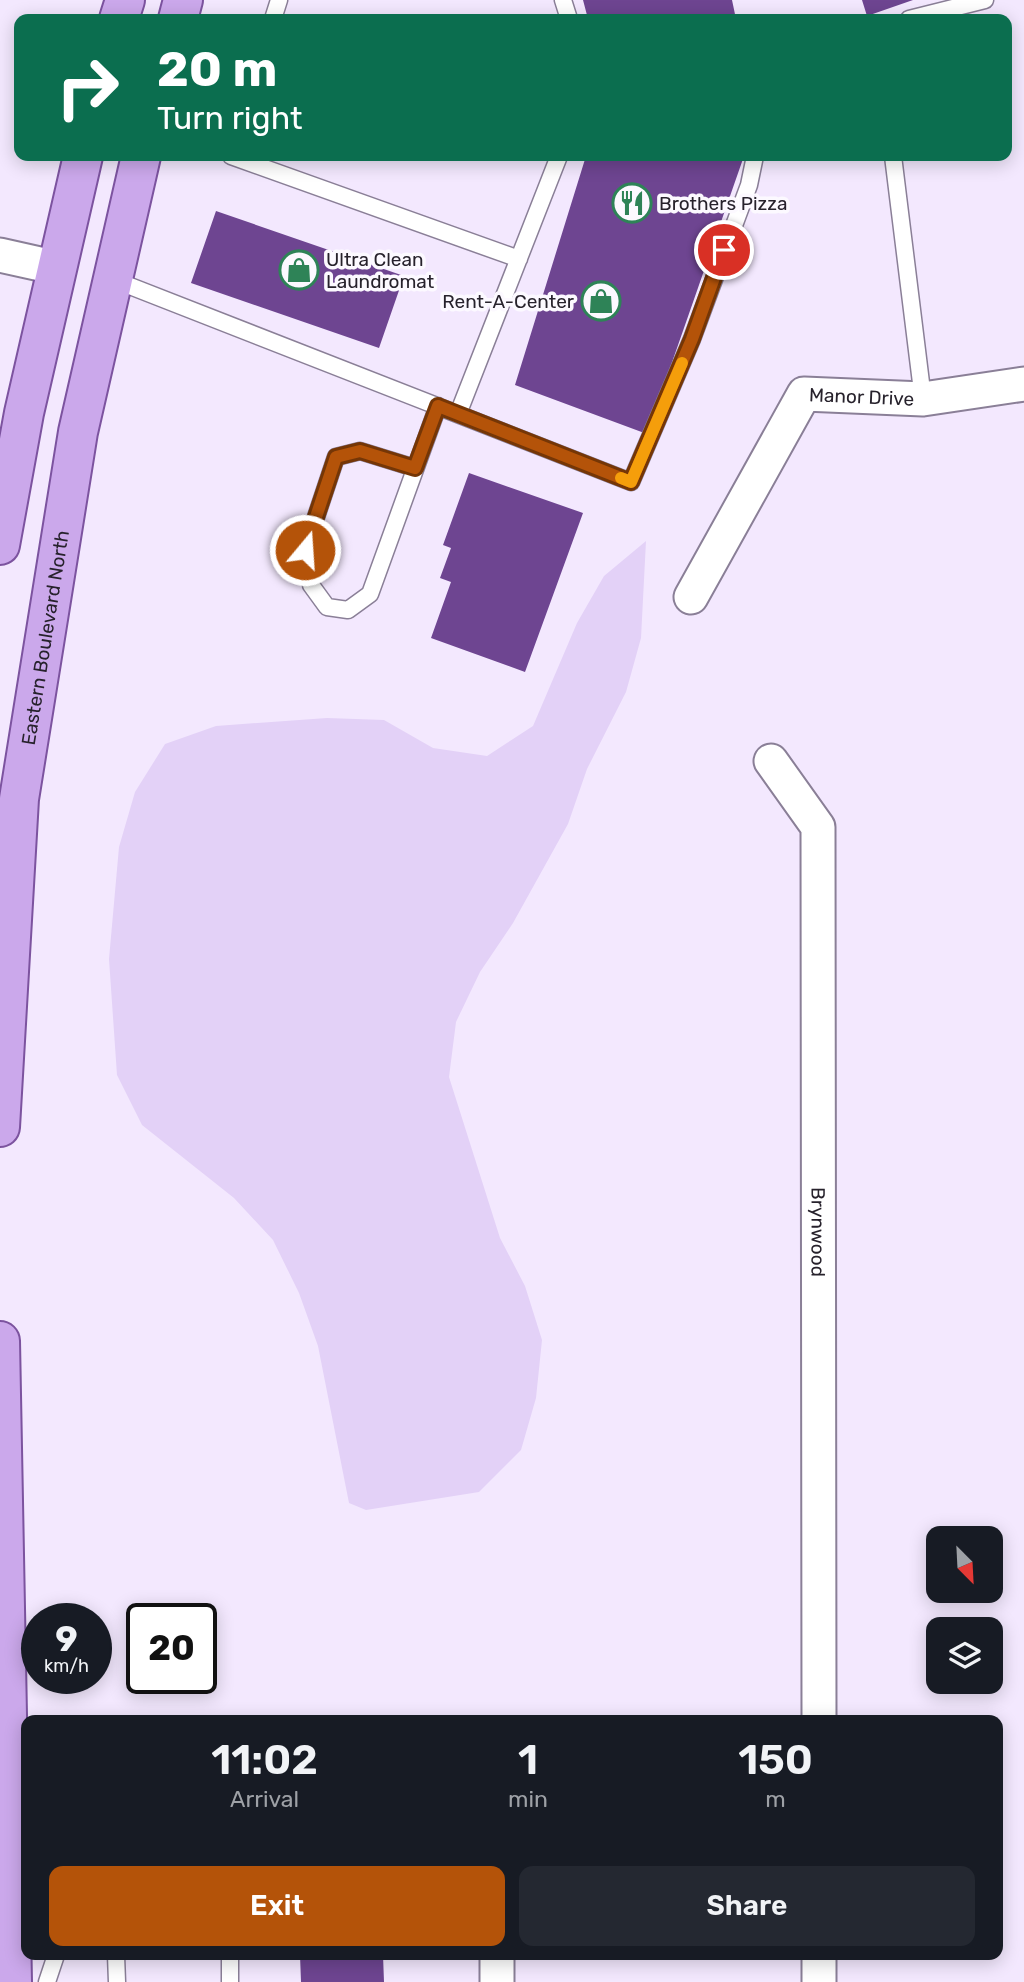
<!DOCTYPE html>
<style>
body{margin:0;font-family:Rubik,sans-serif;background:#242831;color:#f1f3f6;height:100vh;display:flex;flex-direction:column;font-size:26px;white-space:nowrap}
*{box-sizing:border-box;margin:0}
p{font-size:23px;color:#9ea1a6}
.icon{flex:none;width:38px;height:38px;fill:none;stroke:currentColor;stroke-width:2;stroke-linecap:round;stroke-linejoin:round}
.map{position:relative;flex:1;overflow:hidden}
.drawer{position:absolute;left:21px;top:1715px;width:982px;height:245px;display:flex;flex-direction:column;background:#171b24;border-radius:14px;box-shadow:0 4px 18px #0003}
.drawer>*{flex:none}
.hud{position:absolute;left:14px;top:14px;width:998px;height:147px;border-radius:14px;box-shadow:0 4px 18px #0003;background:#0b6e4f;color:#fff;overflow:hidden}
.needle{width:46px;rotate:156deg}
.fabs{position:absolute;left:926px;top:1526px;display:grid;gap:14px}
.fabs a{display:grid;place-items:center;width:77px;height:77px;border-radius:14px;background:#171b24;box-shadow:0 4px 18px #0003;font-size:35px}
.speed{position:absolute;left:21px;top:1603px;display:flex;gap:14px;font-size:35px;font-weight:700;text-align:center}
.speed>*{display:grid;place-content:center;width:91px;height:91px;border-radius:50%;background:#171b24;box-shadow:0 4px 18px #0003;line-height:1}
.speed small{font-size:18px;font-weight:400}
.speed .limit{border:4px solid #111;border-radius:10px;background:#fff;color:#111}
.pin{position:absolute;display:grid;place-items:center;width:60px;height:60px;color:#fff;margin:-30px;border:4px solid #fff;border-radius:50%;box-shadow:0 2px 7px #0007}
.me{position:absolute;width:77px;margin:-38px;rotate:18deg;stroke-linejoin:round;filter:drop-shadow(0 0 5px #0008)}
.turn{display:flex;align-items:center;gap:24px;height:147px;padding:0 28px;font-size:32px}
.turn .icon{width:91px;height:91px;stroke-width:2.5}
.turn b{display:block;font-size:49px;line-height:60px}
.eta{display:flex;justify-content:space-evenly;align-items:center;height:119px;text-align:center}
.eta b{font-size:42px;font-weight:600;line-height:49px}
.cta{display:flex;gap:14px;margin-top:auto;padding:14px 28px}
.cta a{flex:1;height:80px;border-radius:14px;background:#b45309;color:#fff;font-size:28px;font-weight:600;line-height:80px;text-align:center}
.cta a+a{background:#242831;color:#f1f3f6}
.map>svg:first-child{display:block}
.green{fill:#e3d1f7}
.building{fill:#6e4591}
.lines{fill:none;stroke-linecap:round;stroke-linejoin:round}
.service-casing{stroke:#8a7f97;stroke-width:19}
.minor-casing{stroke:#8a7f97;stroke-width:37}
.primary-casing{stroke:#7c539f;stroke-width:42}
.service{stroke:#fff;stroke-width:16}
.minor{stroke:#fff;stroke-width:33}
.primary{stroke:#cba8eb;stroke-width:38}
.route-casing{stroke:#753606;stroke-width:18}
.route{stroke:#b45309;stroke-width:12}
.slow{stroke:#f59e0b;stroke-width:12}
.labels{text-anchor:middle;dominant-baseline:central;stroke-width:7;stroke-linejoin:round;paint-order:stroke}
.poi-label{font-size:19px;fill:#27222c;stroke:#fcf9ff;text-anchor:start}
.street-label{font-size:19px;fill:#27222c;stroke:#fcf9ff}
</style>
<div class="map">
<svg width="1024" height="1982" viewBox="0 0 1024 1982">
<rect width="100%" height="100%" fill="#f3e8fe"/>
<path class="green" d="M646,541L641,638L626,692L587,769L568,824L513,923L480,972L456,1022L449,1077L500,1238L525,1286L542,1340L536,1398L521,1450L479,1492L366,1510L349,1503L318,1346L299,1293L273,1240L234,1198L142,1125L117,1075L109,959L119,847L135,792L165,744L216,726L327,718L384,720L433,748L487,756L533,726L577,623L604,576Z"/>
<path class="building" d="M583,0H732L736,19H588Z
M862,0H913L867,16Z
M586,156H744L647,434L515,385Z
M216,211L404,276L379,348L191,283Z
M469,473L583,513L525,672L431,638L451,582L440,578L451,548L443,545Z
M300,1955H383L384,1982H301Z"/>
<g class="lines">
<g class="service-casing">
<path id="service" d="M563,0L569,19
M273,19L279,0
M909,19L985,0
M231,156L519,259
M893,156L923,399
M112,279L631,482L692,339L749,185L755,156
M458,414L559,156
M415,468L360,451L336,457L305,550L311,585L327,607L348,610L370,594L438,406
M116,1955L117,1982
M230,1955V1982
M47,1982L56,1955"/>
</g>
<g class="minor-casing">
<g id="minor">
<path d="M0,255L58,268"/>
<path id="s1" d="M691,597L804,394L923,399L1024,384"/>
<path id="s2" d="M771,761L818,827L819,1720"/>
<path d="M497,1955V1982"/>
<path d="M819,1955V1982"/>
</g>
</g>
<g class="primary-casing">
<g id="primary">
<path d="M119,19L125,0"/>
<path d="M178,19L183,0"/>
<path d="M0,545L24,413L83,156"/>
<path id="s3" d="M0,1127L19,799L78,432L141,156"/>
<path d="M0,1341L12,1982"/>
</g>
</g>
<use href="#service" class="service"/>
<use href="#minor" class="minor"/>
<use href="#primary" class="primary"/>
</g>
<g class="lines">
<g class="route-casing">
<path id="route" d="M305,550L336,457L360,451L415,468L438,406L631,482L692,339L724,250"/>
</g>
<use href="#route" class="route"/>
<path class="slow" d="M621,478L631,482L682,363"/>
</g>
<defs>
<g id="restaurant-ring" transform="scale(2.0125)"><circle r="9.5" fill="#fcf9ff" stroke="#2e8357" stroke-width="1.5"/><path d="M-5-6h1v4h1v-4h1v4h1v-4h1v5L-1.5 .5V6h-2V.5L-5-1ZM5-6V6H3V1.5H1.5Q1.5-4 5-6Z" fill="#2e8357"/></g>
<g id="shop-ring" transform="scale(2.0125)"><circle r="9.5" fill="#fcf9ff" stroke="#2e8357" stroke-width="1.5"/><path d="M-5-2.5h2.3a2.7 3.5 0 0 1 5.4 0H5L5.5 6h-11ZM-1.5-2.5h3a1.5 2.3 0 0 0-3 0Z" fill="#2e8357"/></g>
</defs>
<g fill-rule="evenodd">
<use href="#restaurant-ring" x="632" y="203"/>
<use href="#shop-ring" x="299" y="270"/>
<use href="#shop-ring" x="601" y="301"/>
</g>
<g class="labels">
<g class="poi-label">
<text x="659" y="203">Brothers Pizza</text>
<text x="326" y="259">Ultra Clean<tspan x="326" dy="22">Laundromat</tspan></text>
<text x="574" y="301" text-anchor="end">Rent-A-Center</text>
</g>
<g class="street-label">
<text stroke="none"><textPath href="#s1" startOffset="290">Manor Drive</textPath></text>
<text stroke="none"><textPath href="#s3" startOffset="492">Eastern Boulevard North</textPath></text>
<text stroke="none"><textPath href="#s2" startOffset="486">Brynwood</textPath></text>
</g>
</g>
</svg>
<div class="fabs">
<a><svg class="needle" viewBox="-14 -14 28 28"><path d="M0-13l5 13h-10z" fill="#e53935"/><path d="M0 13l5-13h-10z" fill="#9ea1a6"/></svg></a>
<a><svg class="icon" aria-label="layers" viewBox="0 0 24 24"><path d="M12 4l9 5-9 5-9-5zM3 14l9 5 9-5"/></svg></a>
</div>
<div class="speed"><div>9<small>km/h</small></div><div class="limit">20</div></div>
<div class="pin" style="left:724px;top:250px;background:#d93025"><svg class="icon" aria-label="arrive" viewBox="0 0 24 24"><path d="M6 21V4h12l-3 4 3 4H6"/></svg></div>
<svg class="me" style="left:305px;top:550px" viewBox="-20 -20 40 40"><circle r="17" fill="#b45309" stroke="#fff" stroke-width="3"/><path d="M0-11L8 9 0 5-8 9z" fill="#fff"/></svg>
<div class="hud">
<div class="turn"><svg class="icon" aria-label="right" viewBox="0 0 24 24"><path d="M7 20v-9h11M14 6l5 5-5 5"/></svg><div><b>20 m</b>Turn right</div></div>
</div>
<section class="drawer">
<div class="eta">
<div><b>11:02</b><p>Arrival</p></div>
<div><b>1</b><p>min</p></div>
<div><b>150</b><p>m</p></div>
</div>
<div class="cta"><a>Exit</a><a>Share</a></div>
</section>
</div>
